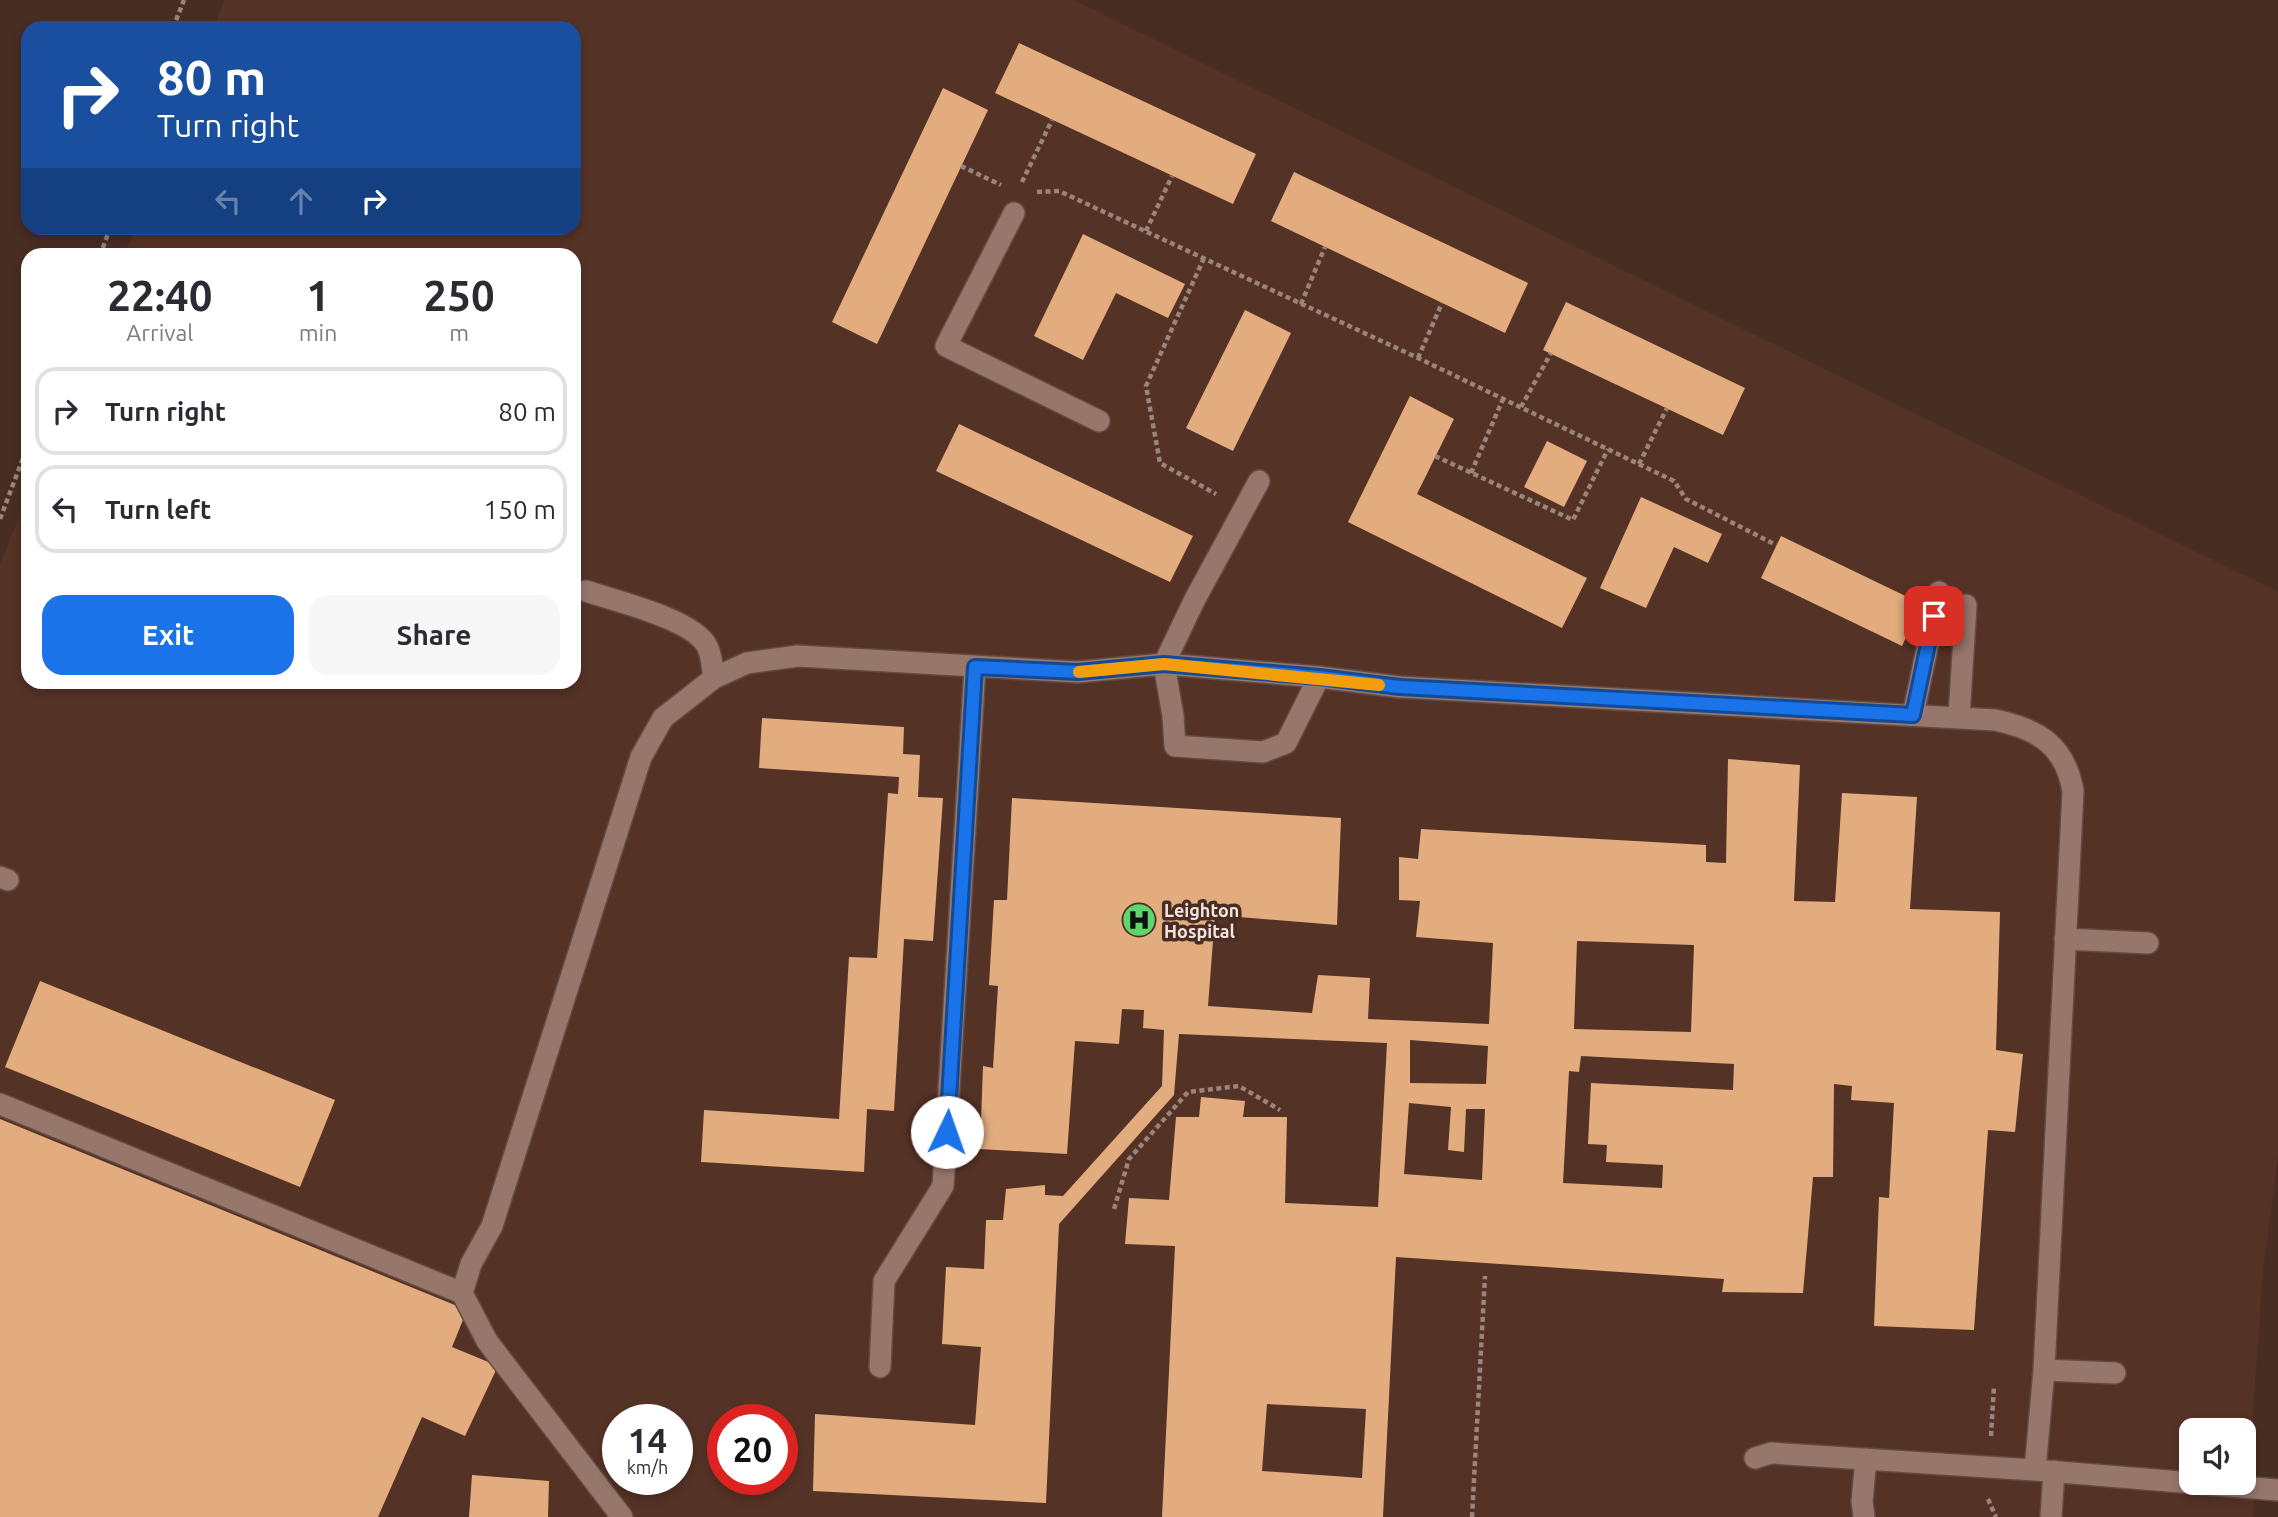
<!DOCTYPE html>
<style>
body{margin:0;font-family:Ubuntu,sans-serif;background:#f7f7f7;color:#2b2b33;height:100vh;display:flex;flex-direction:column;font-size:26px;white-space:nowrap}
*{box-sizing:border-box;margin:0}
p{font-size:23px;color:#7c7c81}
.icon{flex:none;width:38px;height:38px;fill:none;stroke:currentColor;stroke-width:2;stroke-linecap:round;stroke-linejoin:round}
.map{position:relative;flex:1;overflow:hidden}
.sheet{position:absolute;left:21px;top:248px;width:560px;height:441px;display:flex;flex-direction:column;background:#fff;border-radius:21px;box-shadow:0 4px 10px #0003}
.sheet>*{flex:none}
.hud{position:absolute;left:21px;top:21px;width:560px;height:214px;border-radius:21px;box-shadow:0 4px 10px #0003;background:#1a4fa0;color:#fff;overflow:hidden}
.controls{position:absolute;left:2179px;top:1418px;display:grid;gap:14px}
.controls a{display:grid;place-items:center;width:77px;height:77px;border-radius:14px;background:#fff;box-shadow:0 4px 10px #0003;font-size:35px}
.speed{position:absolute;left:602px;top:1404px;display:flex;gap:14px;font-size:35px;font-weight:700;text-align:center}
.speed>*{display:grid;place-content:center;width:91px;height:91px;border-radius:50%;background:#fff;box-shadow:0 4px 10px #0003;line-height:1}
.speed small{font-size:18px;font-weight:400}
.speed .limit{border:10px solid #d22;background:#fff;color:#111}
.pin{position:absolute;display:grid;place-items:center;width:60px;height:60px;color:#fff;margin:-30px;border-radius:14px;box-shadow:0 4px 10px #0006}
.me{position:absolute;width:77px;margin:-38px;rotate:3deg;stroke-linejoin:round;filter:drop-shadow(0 0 5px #0008)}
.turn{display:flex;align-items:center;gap:24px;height:147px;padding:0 21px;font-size:32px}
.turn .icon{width:91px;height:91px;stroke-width:2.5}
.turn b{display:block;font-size:49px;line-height:60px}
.lanes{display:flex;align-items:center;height:66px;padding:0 21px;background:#0003;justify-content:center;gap:35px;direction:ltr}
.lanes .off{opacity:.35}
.eta{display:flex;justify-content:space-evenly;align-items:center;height:119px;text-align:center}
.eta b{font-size:42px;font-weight:600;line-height:49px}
.action{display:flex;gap:14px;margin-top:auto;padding:14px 21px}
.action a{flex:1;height:80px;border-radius:21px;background:#1a73e8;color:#fff;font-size:28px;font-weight:600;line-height:80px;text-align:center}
.action a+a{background:#f7f7f7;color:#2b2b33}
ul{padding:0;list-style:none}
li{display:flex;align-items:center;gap:21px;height:88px;margin:0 14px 10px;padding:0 7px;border:4px solid #e1e1e2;border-radius:21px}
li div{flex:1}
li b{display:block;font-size:26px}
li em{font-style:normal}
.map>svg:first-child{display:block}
.built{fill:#553226;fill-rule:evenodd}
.building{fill:#e3ac7e;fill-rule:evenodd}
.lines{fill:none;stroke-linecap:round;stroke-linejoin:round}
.minor-casing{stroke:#624a42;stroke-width:24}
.path{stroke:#9b847c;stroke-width:4.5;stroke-dasharray:5 3.5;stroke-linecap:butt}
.minor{stroke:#97766b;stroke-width:21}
.route-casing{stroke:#114b97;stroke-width:18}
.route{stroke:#1a73e8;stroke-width:12}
.slow{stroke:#f59e0b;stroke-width:12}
.labels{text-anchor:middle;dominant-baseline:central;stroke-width:7;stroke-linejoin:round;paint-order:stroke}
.poi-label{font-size:18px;font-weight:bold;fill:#f6e3dd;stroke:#482d23;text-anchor:start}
</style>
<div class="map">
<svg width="2278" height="1517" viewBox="0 0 2278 1517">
<rect width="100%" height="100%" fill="#482d23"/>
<path class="built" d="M224,0H1074L2278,592V1157L2263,1272L2253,1411V1517H0V564L28,495V682H574V256L124,255L136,228H574V28H214ZM618,1419H677V1479H618ZM723,1419H782V1479H723ZM2191,1430H2244V1482H2191Z"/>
<path class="building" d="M1019,43L1256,154L1233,204L995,93Z
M943,88L988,110L877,344L832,322Z
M1294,172L1528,283L1505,333L1271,221Z
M1083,234L1185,284L1168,318L1116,293L1083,360L1034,336Z
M1566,302L1745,388L1723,435L1543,350Z
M1245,310L1291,333L1233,451L1186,428Z
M1410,396L1454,419L1417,494L1587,578L1562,628L1348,522Z
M959,424L1193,536L1170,582L936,471Z
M1547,441L1587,461L1564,507L1524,487Z
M1641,497L1722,534L1708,563L1674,547L1646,608L1600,588Z
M1781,536L1922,604L1902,646L1761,578Z
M762,718L904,727L903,754L920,755L918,797L943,798L933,941L904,939L894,1111L867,1109L864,1172L701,1162L704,1110L839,1119L849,957L877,958L888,793L898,794L899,777L759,768Z
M1728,759L1800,765L1794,901L1835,902L1842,793L1917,797L1910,909L2000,912L1996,1050L2023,1054L2015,1132L1988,1130L1974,1330L1874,1326L1879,1197L1889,1198L1894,1103L1851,1100L1852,1086L1834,1084L1833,1177H1813L1803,1293L1722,1292L1724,1279L1396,1257L1383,1517H1162L1175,1246L1125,1244L1129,1198L1169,1200L1176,1117H1199L1201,1097L1245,1101L1243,1117H1287L1285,1203L1378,1207L1387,1043L1179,1034L1174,1095L1059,1224L1046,1503L813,1491L815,1414L975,1425L981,1347L942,1344L946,1267L984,1269L986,1220H1003L1006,1189L1045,1185V1195L1063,1196L1162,1086L1164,1030L1143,1028L1144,1010L1122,1009L1119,1044L1075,1041L1067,1154L980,1149L983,1066L993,1068L998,986L989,985L994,900H1007L1012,798L1341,818L1337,925L1215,915L1208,1006L1312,1013L1318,975L1370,978L1368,1019L1489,1024L1493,943L1416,937L1420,901L1399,900V857L1418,859L1421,829L1706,845V862L1726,863ZM1577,941L1694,945L1691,1032L1574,1029ZM1410,1040L1488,1046L1486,1084L1410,1083ZM1581,1056L1734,1064L1733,1090L1591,1083L1588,1144L1607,1145L1606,1162L1663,1165L1662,1188L1563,1183L1569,1071L1579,1072ZM1409,1103L1451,1107L1448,1150L1464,1152L1466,1109H1485L1482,1180L1404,1174ZM1267,1404L1366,1409L1362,1478L1262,1471Z
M40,981L335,1100L300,1187L5,1067Z
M0,1119L467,1310L452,1347L498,1366L465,1436L422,1417L378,1517H0Z
M472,1475L549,1481L548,1517H469Z"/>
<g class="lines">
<g class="minor-casing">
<path id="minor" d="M1014,213L946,346L1099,421
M1259,481L1194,601L1164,664L1173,716L1175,746L1263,752L1286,743L1319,677
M586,591C615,601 693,619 707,646C712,655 712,668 714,678
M1913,715L1939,592
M1959,717L1966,605
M0,877L8,880
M2065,939L2148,943
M0,1104L462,1293L487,1341L622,1517
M462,1293L471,1264L492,1226L641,757L663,718L714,678L747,663L798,656L1078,672L1164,664L1319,677L1400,687L1995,720C2038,729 2065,745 2073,791L2044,1370L2035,1470
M880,1367L884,1281L943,1186L975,667
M2044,1370L2115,1373
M1755,1458L1771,1453L2035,1470L2278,1490
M1864,1517L1862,1501L1866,1459
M2051,1517L2054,1471"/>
</g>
<path class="path" d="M173,28L184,0
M961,166L1001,185
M1022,182L1052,120
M1037,192L1059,191L1418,358L1674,481L1686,499L1776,545
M1146,231L1172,176
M100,256L110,228
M1204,258L1146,386L1160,463L1216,494
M1301,304L1325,247
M1418,358L1442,303
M1521,407L1551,353
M1435,456L1573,520L1608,449
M1639,464L1667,408
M1471,473L1503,399
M0,519L28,445
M1114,1209L1129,1159L1188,1092L1239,1086L1280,1110
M1991,1436L1994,1386
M1988,1499L1996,1517
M1472,1517L1485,1276"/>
<use href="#minor" class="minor"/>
</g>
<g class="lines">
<g class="route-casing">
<path id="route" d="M947,1132L975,667L1078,672L1164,664L1319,677L1400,687L1913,715L1934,616"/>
</g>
<use href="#route" class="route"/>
<path class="slow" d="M1079,672L1164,664L1379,685"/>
</g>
<defs>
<g id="hospital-disc" transform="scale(1.75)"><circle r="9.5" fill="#5fd56b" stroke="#482d23"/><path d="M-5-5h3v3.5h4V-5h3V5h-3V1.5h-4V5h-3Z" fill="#111"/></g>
</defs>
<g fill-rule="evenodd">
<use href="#hospital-disc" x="1139" y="920"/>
</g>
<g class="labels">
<g class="poi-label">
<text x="1164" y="910">Leighton<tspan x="1164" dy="21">Hospital</tspan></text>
</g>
</g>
</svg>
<div class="controls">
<a><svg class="icon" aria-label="sound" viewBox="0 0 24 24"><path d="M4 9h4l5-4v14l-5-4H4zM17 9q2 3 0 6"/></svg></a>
</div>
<div class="speed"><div>14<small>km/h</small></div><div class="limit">20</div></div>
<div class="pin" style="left:1934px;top:616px;background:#d93025"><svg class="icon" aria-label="arrive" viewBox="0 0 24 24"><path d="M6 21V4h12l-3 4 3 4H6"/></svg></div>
<svg class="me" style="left:947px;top:1132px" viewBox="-20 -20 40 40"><circle r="19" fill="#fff"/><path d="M0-13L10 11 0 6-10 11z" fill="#1a73e8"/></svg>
<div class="hud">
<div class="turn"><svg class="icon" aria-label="right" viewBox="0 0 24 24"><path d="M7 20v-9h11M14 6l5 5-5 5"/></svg><div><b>80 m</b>Turn right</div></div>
<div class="lanes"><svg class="icon off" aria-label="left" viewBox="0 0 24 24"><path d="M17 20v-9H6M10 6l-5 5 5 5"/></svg><svg class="icon off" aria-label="ahead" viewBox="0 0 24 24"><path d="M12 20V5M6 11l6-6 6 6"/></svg><svg class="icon" aria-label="right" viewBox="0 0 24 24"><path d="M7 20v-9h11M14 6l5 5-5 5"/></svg></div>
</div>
<section class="sheet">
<div class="eta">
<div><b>22:40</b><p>Arrival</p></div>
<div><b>1</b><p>min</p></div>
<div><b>250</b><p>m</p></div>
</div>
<ul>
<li><svg class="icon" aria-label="right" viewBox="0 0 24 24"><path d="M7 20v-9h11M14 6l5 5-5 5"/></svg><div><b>Turn right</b></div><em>80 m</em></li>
<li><svg class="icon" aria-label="left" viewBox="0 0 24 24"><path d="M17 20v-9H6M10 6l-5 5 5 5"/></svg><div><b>Turn left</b></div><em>150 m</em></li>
</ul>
<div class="action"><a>Exit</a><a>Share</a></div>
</section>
</div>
